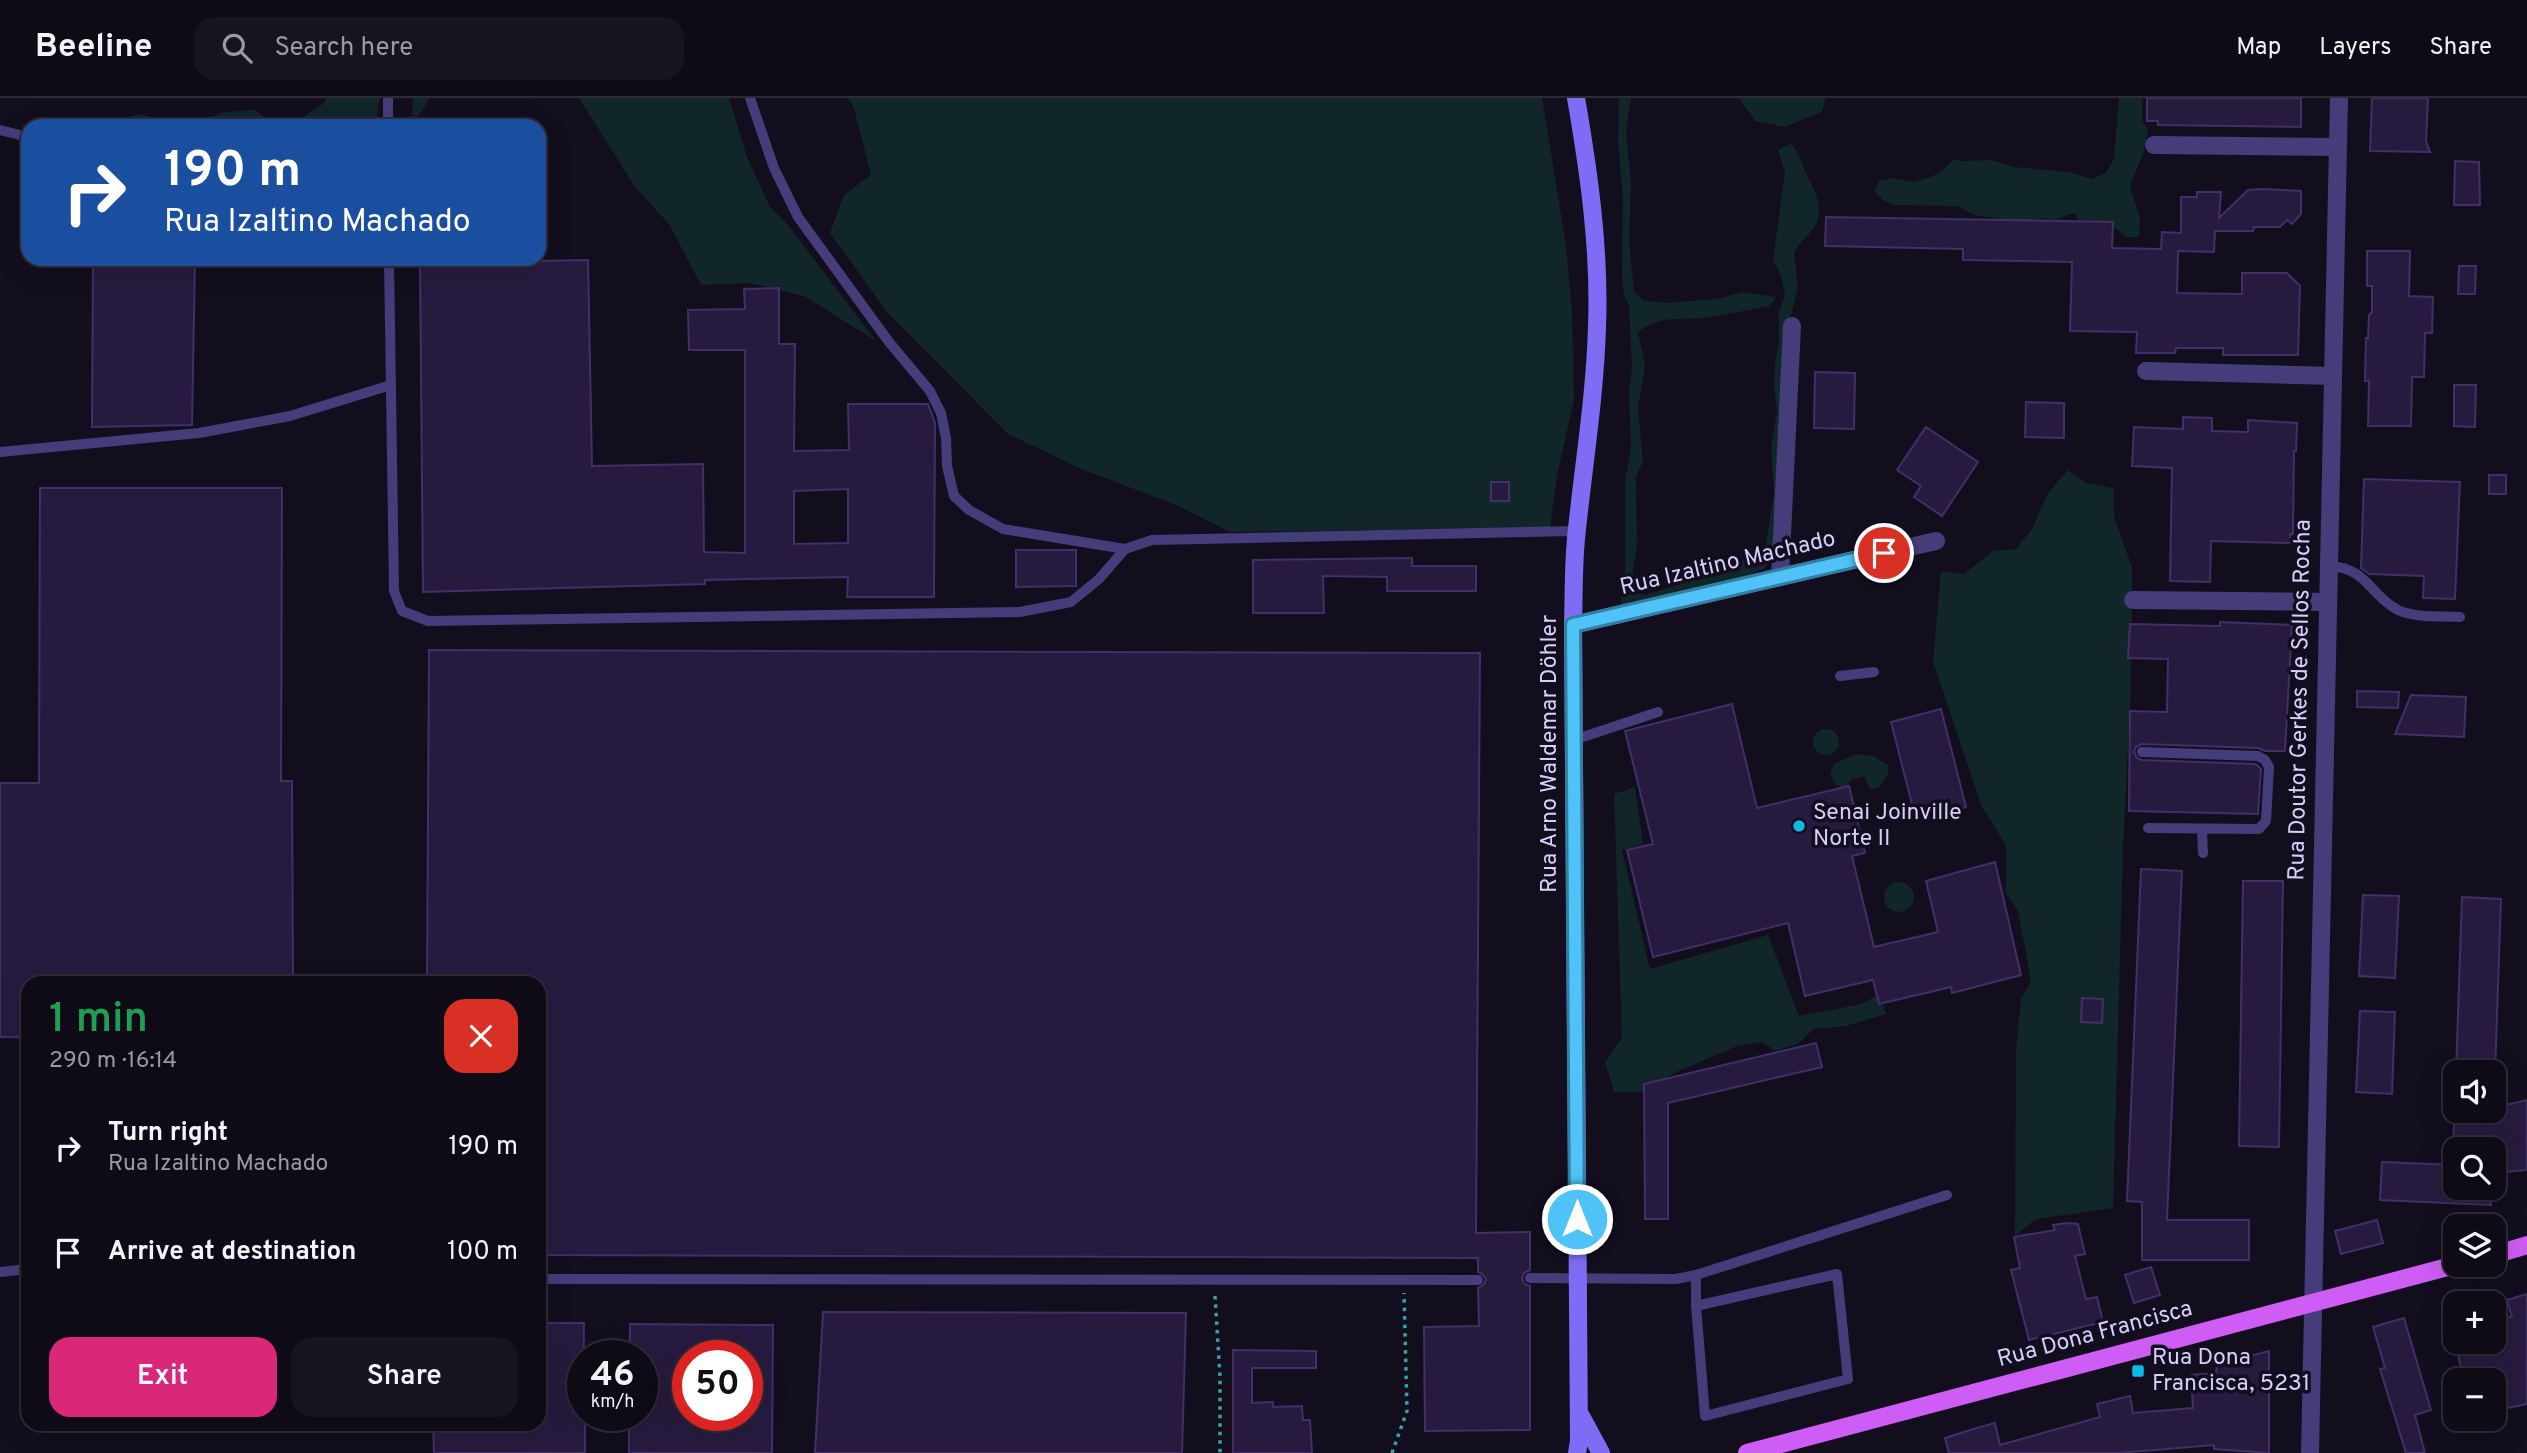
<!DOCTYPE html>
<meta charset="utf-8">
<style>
body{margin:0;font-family:Overpass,sans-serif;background:#17131f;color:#f1f3f6;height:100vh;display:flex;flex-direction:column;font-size:26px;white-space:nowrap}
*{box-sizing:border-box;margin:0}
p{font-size:23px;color:#9b9aa1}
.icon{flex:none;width:38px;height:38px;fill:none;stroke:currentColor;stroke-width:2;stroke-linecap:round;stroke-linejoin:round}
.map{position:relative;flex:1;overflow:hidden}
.side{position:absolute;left:21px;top:878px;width:525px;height:455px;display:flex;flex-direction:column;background:#0e0a16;border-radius:21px;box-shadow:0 7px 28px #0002,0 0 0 2px #2e2b35}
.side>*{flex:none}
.top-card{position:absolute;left:21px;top:21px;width:525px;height:147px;border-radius:21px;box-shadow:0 7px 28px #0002,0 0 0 2px #2e2b35;background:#1a4fa0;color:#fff;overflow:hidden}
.fabs{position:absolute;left:2443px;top:962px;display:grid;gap:14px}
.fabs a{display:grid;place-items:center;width:63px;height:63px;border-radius:14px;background:#0e0a16;box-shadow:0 7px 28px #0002,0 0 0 2px #2e2b35;font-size:35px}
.speed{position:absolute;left:567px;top:1242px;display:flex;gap:14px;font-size:35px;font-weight:700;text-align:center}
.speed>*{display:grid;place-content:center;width:91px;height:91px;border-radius:50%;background:#0e0a16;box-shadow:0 7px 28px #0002,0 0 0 2px #2e2b35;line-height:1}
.speed small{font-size:18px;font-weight:400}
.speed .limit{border:10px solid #d22;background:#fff;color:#111}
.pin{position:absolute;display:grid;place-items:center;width:60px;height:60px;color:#fff;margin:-30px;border:4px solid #fff;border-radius:50%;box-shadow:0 2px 7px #0007}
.me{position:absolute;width:77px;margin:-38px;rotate:0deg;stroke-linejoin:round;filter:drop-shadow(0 0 5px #0008)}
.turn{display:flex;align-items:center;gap:24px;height:147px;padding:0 28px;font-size:32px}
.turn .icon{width:91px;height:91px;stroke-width:2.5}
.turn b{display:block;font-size:49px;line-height:60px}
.round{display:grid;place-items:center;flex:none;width:74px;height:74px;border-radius:21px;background:#17131f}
.headline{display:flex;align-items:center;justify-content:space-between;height:119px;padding:0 28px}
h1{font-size:42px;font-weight:600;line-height:52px;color:#1e9e55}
.primary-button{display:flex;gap:14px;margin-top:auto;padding:14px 28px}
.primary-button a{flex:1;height:80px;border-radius:21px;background:#db2777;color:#fff;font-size:28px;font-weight:600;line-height:80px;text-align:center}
.primary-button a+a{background:#17131f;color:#f1f3f6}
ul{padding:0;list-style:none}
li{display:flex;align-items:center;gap:21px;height:105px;padding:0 28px}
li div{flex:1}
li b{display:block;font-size:26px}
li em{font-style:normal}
header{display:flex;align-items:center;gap:42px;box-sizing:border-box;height:98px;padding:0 35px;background:#0e0a16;border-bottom:2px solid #2e2b35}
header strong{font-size:33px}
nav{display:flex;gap:38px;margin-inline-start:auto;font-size:24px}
.search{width:490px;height:63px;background:#17131f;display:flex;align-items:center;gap:18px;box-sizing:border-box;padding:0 24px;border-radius:21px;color:#9b9aa1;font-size:26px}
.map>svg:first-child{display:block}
.green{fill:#112628}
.building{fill:#261b3e;stroke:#412f68;stroke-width:2;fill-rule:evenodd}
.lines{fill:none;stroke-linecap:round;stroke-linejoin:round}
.path{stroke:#36a2a8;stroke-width:3.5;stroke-dasharray:3.5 5;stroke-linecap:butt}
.service{stroke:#453c7a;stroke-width:10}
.minor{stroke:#453c7a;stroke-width:18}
.secondary{stroke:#7f6cf5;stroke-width:18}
.primary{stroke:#cd5df4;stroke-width:18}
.route-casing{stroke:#337fa1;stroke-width:18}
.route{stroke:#4fc3f7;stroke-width:12}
.poi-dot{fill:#10b8e6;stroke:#120e1e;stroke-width:2.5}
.labels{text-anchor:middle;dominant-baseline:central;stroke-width:7;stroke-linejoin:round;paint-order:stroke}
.street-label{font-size:23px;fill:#d8cefc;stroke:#120e1e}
.poi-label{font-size:23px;fill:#d8cefc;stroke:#120e1e;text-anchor:start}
</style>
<header>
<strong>Beeline</strong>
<div class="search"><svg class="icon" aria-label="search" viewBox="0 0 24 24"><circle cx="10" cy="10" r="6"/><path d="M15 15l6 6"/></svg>Search here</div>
<nav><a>Map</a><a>Layers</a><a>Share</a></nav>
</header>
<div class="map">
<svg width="2527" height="1355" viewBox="0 0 2527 1355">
<rect width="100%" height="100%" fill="#120e1e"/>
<path class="green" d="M326,0H380L375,28H298V23L324,5Z
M413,0H430L412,28Z
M579,0H729L747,59L770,109L786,124L876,243L804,198L749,185L701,187L669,126L635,89Z
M848,0H1542L1566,147L1572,214L1574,301L1557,377L1550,430L1230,434L1176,407L1079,370L1008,336L887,214L830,135L844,97L871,77L854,10Z
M1619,0H1631L1626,34L1631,85L1629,143L1634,193L1643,202L1666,205L1717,201L1743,194L1776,199L1769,208C1749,212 1728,216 1708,219C1680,224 1663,215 1638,234L1645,267L1638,310L1643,363L1636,379L1637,449L1633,472L1636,495L1645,497L1681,486L1747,461L1766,446L1774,395L1771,349L1777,313L1774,288L1775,265L1779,243V214L1785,196L1781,177L1773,162L1785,74L1778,52L1791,45C1799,55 1801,64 1806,75C1815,94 1827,113 1812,132C1806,140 1799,146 1794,154L1798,189L1790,222L1777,452L1765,470L1747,478L1622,510L1621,495L1625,479V382L1631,350L1629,293L1632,269L1629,208L1624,197L1622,180L1623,102L1618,43Z
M1739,0H1826L1822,14L1785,29L1755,23Z
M2119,0H2142V22L2148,32L2143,56L2130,88L2140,121L2139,139H2126C2121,134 2113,127 2105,126C2089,124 2087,135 2074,115L2055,122L2044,120L2014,127L2001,121L1975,117L1957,108L1894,107L1883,102L1875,93L1879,83L1894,80L1913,84L1928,80L1941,74L1954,61L1963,63L1991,62L2014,69L2069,74L2092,81L2106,75L2114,61Z
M255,12L273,26V28H201L204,22L224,14Z
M140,16L147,18L157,28H118L125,20Z
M2068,372L2086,385L2114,390V419L2132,469L2131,587L2123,750L2113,1110L2036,1121L2015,1138L2016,952L2021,901L2031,883L2018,813L2006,795V747L1982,709L1933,564L1941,473L1964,476L1993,453L2016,451L2032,431L2048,395Z
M1813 644a13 13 0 1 1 26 0a13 13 0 1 1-26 0Z
M1858,656L1873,658L1888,667V676L1879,689L1870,691L1864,678L1851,682L1845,690L1835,686L1830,675L1835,665Z
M1635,689L1643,746L1622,752L1650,871L1768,837L1799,918L1862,906L1879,896L1886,916L1846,928L1814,931L1797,946L1776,953L1762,944L1737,948L1674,975L1644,994H1614L1605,964L1622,940L1614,696Z
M1884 799a15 15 0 1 1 30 0a15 15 0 1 1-30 0Z"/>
<path class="building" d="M2147,0H2301V29L2158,27V23H2147Z
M2372,0H2428L2426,43L2430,54L2370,53Z
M2455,63L2479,64L2480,107H2454Z
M2264,91L2301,93V116L2292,126L2287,122L2280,129H2254L2253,133H2215L2214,154L2178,153L2177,195L2242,196V175H2287L2300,188L2298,257H2223V250H2176L2175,255H2136L2137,234L2070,233L2072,164L1963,162V151L1825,148L1826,119L2113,124L2112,150L2161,151L2162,134L2181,135V99H2197V94H2221L2219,120L2248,92Z
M2367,153H2410L2409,198L2433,199L2432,235H2425L2424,279H2412L2411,328H2368L2369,283H2365L2366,240H2368L2369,217L2372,214V188H2367Z
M93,161H195L192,327L92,329Z
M588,162L592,368L703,366L704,454L745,455V252H689L688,212L745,211L744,191L779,190V246H795L794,353L849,352L848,306H928L935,325L934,499H847L848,479L705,482V486L423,494L420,165ZM848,391V445L794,446V393Z
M2459,168H2476L2475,196H2458Z
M1815,274L1855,275L1854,331L1814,330Z
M2454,287H2476L2475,329L2454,328Z
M2026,304L2064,305V340L2025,339Z
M2183,319L2212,320V333L2248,334V322L2297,325L2296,353H2294L2293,436H2290V445L2211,443L2210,484L2170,483L2172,370L2132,368L2134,329L2183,331Z
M1926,329L1978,364L1942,418L1914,399L1921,388L1897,372Z
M2489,377H2506V396H2489Z
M2364,381L2460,384L2455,501L2423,500L2424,478L2369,476L2361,470Z
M1491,384H1509V403H1491Z
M40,390H282L281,683H292L293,886H28V939H0V685H39Z
M1016,452H1076V488L1016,489Z
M1412,460V468H1476V493H1387V479L1323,478L1324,515H1253V462Z
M2220,524L2292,527L2285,653H2265L2258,650L2142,646L2136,649L2134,654L2137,660L2142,662L2256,666L2261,671L2258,716L2129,713L2130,613L2167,614L2168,561L2128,560L2130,526L2220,528Z
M429,552L1480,555L1476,1135L1530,1134V1172L1524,1175L1522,1181L1525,1186L1530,1188V1332L1425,1333L1424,1229L1479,1228L1478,1190L1484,1186L1486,1181L1482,1176L1478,1174V1160L539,1157V886H427Z
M2357,593L2399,594L2398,610L2357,609Z
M2411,597L2466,599L2464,639L2395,636Z
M1732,606L1757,710L1849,688L1865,755L1852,758L1874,849L1938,834L1926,783L1995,764L2021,877L1952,895L1951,889L1879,906L1873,882L1805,898L1788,825L1653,859L1627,752L1653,746L1625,633Z
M1941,611L1966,709L1916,722L1891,624Z
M2141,771L2182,773L2167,1122H2249V1162H2142V1104L2127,1103Z
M2243,783H2283L2279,1049L2239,1048Z
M2363,797L2399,798L2395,880L2359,878Z
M2462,799L2501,801L2495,975H2456Z
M2082,900L2103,901L2102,925L2081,924Z
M2360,913L2395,914L2392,996L2356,994Z
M1816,945L1822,969L1668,1005V1121H1645L1644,986Z
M2527,1002V1072L2494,1075V1046L2453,1044L2455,1013H2494V1010Z
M2382,1064L2455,1067V1090H2492L2491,1107L2380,1102Z
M2377,1122L2383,1145L2341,1156L2335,1133Z
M2066,1125L2078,1126L2085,1156L2075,1158L2086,1201L2097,1199L2103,1224L2029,1242L2011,1172L2020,1170L2014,1139L2055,1132L2053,1127Z
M2151,1169L2160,1197L2134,1205L2125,1177Z
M2527,1196V1306L2494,1313V1283H2464L2455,1244H2494V1221L2512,1219L2507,1202Z
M823,1214L1186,1215L1182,1355H815Z
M2404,1220L2431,1312L2415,1317L2425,1355H2406L2380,1271L2385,1270L2373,1229Z
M539,1225H584L583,1318H585V1355H434L433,1326H539Z
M630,1226L773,1227L772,1355H629V1318H642V1258H630ZM688,1258H747V1318H688Z
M1233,1252L1316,1253V1270H1252V1305L1273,1304V1309L1302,1308L1303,1322H1310L1312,1355H1233Z
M2269,1253V1355L2214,1351V1347L2118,1355H1949L1945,1340L1970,1332L1995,1325L2000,1347L2100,1319L2097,1306L2130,1298L2133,1315L2193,1310L2191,1277L2216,1275L2217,1266Z"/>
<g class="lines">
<path class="path" d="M1215,1198L1220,1278V1355
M1392,1355L1407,1313L1404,1195"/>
<path class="service" d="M750,0L774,70L798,119L889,244L930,293L941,315L946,340L947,368L954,398L969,412L1003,431L1125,451
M388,28V0
M0,32L28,39
M389,161L394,493L402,513L428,523L1020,514L1071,504L1099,481L1125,451L1152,442L1576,433
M0,354L199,335L290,318L391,287
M2329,468C2368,470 2369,497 2398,512C2415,520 2441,518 2460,519
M1840,578L1874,574
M1574,642L1658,614
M2142,654L2258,658L2265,662L2269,669L2266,723L2259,731L2148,730
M2202,732L2203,755
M0,1174L28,1171
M1530,1180L1676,1181L1696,1177L1947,1097
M539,1181L1478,1182
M1696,1208L1837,1176L1848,1281L1705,1318L1696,1208V1177"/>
<path class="minor" d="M2154,47L2338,49
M2146,273L2333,278
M1780,479L1792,228
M2133,502L2328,504
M1573,527L1936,443
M2310,1355L2339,0"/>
<path class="secondary" d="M1576,0C1589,75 1600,152 1597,229C1595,297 1584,364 1577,431C1573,463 1574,496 1573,527L1579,1343L1577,1355
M1581,1318L1601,1355"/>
<path class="primary" d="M2494,1157L2527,1147
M1747,1355L2455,1167"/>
</g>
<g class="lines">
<g class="route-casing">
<path id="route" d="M1577,1121L1573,527L1884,455"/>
</g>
<use href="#route" class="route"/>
</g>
<g class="poi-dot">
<circle cx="1799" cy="728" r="7"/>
<rect x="2131" y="1266" width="14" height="14" rx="3.5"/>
</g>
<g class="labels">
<g class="street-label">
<text transform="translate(1728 466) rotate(-13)">Rua Izaltino Machado</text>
<text transform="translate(2301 602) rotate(-89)">Rua Doutor Gerkes de Sellos Rocha</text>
<text transform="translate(1550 656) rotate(-90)">Rua Arno Waldemar Döhler</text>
<text transform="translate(2095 1237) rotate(-15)">Rua Dona Francisca</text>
</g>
<g class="poi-label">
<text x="1813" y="715">Senai Joinville<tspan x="1813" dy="26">Norte II</tspan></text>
<text x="2152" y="1260">Rua Dona<tspan x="2152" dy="26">Francisca, 5231</tspan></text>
</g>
</g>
</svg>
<div class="fabs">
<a><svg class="icon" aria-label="sound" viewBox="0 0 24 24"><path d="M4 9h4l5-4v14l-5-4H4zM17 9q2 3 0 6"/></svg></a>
<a><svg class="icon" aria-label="search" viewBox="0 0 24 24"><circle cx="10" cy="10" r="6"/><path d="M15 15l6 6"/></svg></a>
<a><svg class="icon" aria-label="layers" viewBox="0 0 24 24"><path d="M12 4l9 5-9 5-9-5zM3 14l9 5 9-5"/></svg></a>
<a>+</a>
<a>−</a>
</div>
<div class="speed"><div>46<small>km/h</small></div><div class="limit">50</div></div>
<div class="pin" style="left:1884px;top:455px;background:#d93025"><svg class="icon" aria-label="arrive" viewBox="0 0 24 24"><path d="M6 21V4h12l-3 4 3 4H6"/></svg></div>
<svg class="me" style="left:1577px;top:1121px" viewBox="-20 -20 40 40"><circle r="17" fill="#4fc3f7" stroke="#fff" stroke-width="3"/><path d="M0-11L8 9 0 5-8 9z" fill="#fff"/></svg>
<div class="top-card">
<div class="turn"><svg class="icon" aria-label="right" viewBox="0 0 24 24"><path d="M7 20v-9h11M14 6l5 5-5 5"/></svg><div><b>190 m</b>Rua Izaltino Machado</div></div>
</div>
<section class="side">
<div class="headline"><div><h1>1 min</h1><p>290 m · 16:14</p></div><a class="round" style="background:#d93025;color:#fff"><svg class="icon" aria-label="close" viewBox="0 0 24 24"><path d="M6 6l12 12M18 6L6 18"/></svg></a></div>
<ul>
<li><svg class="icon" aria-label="right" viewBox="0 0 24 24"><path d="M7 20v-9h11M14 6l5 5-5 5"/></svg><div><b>Turn right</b><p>Rua Izaltino Machado</p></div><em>190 m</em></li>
<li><svg class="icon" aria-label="arrive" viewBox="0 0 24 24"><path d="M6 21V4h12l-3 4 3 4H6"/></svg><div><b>Arrive at destination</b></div><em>100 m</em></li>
</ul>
<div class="primary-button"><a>Exit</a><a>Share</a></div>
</section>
</div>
